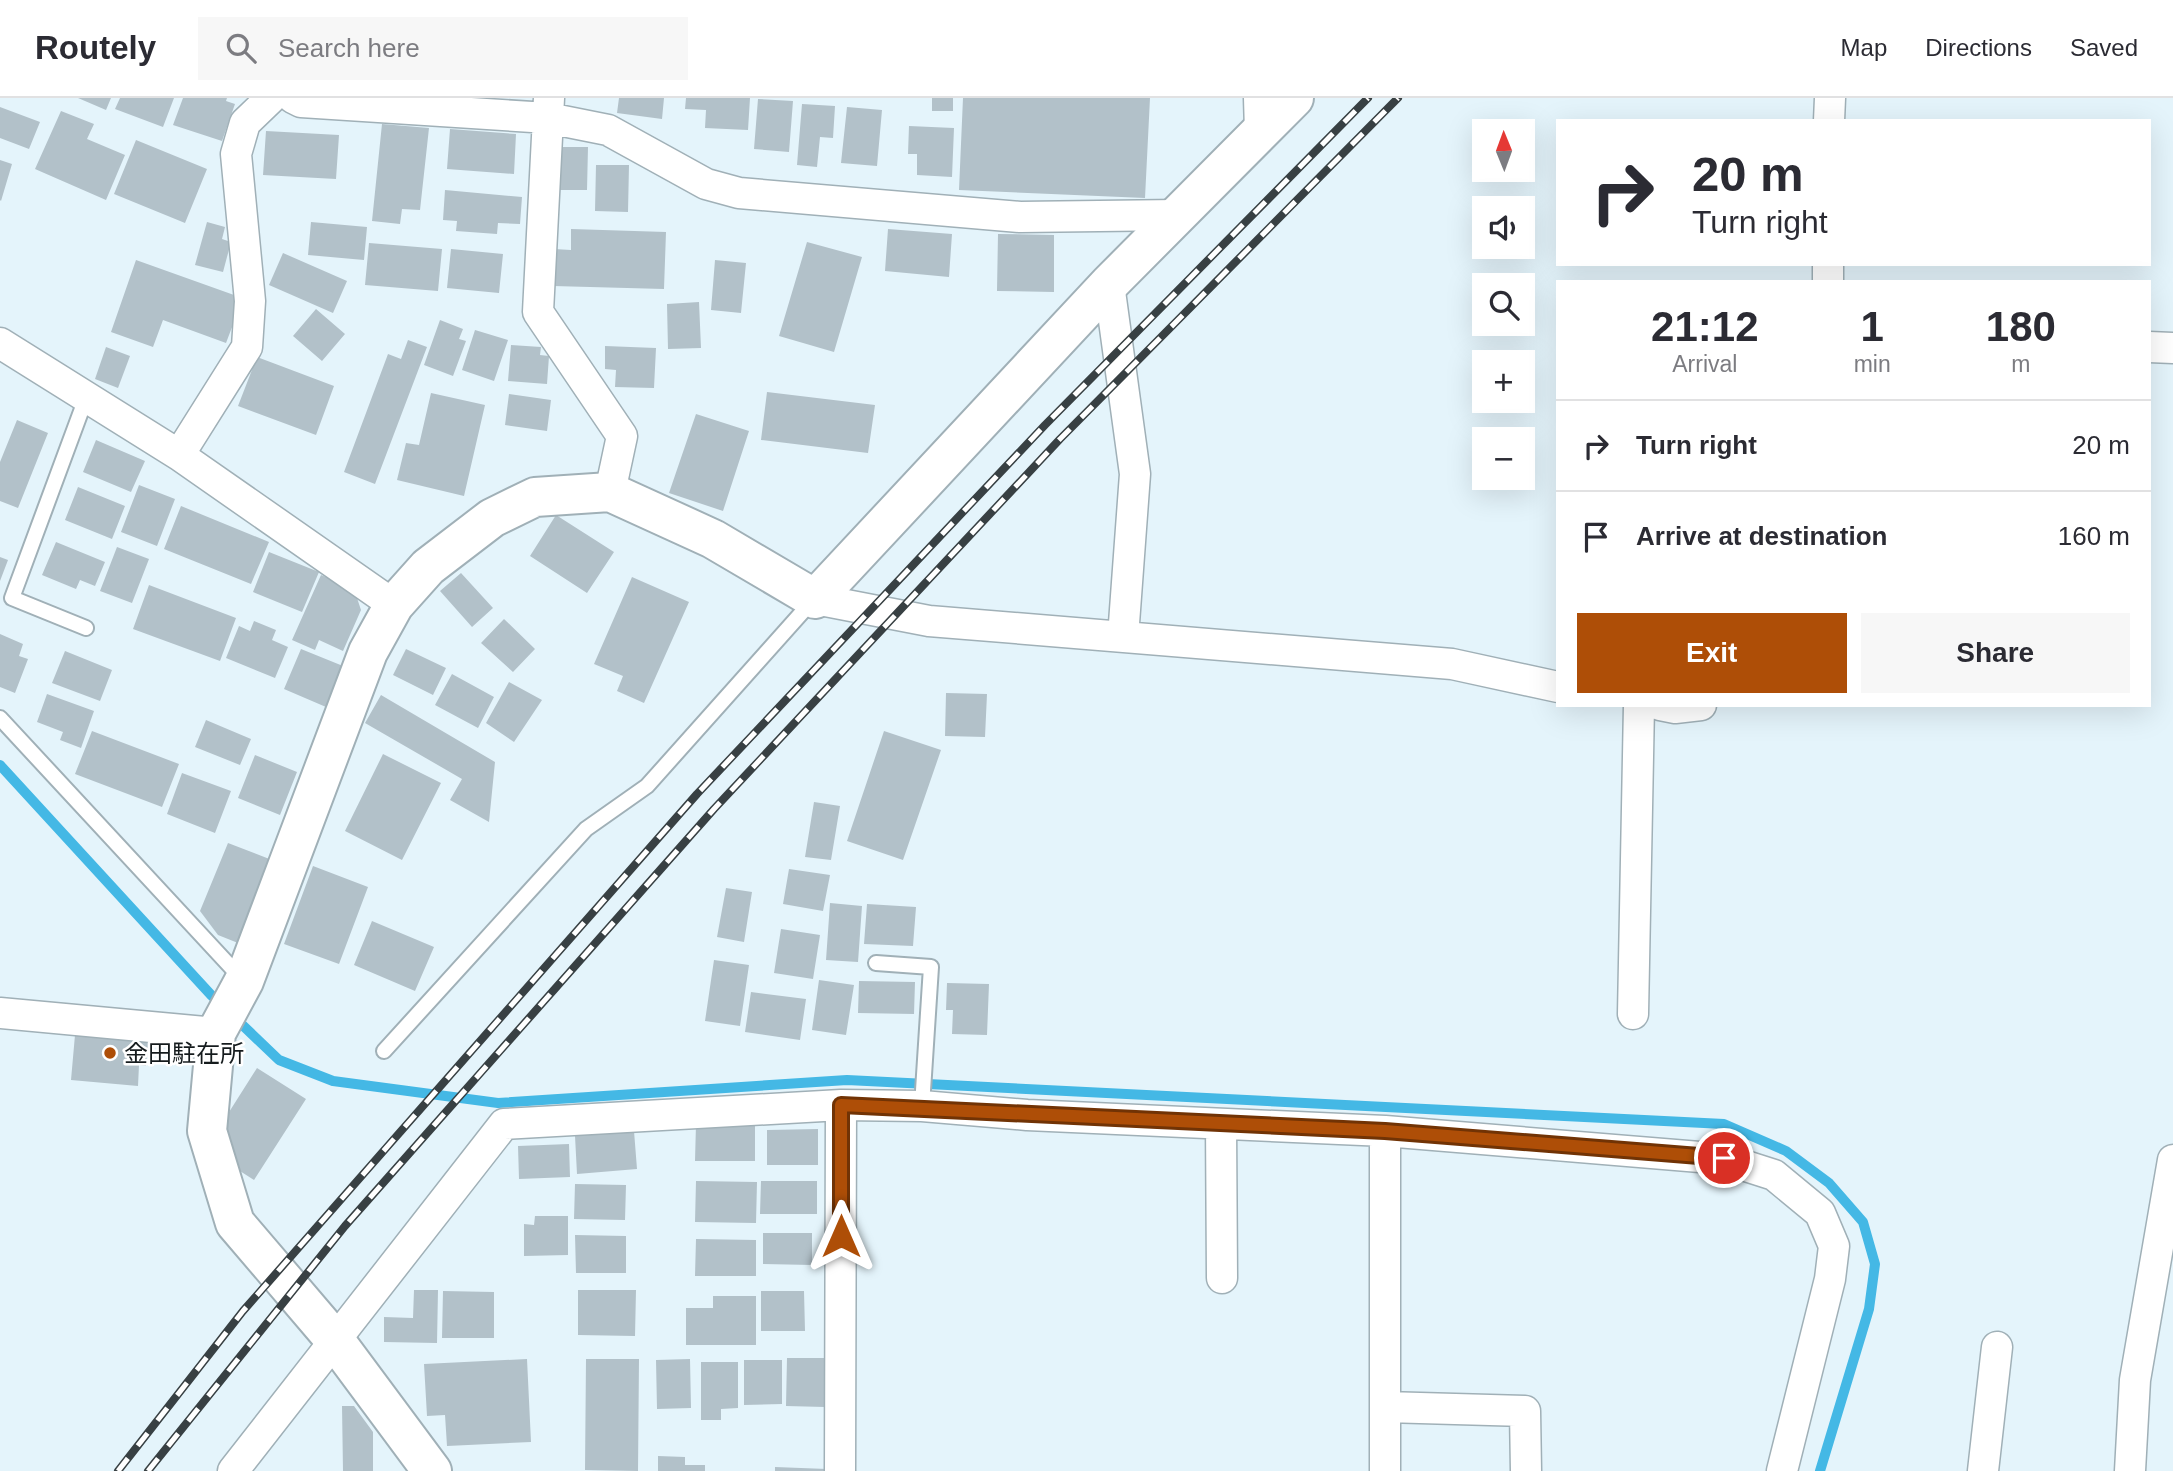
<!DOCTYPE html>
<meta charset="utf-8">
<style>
body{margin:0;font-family:Helvetica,"Noto Sans JP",sans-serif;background:#f7f7f7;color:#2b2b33;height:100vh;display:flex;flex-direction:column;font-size:26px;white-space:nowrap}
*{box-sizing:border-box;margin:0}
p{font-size:23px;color:#7c7c81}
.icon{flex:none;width:38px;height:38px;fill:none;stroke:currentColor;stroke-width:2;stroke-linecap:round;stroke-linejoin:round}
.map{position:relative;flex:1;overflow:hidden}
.panel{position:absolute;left:1556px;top:182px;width:595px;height:427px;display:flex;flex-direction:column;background:#fff;border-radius:0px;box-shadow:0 7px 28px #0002}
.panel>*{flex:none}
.guide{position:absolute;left:1556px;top:21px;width:595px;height:147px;border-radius:0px;box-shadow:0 7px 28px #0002;background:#fff;color:#2b2b33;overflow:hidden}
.needle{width:46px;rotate:359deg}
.tools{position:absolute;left:1472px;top:21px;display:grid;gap:14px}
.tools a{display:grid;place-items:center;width:63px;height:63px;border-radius:0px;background:#fff;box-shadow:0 7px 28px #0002;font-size:35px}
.pin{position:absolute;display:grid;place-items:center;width:60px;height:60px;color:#fff;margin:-30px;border:4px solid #fff;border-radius:50%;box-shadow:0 2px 7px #0007}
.me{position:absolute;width:77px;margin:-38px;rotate:0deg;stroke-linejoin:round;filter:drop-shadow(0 0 5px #0008)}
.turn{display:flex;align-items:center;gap:24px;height:147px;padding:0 21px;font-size:32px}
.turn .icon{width:91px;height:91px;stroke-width:2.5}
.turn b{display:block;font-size:49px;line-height:60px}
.eta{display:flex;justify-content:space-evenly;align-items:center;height:119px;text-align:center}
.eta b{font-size:42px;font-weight:600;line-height:49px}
.button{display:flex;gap:14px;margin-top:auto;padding:14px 21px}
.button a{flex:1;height:80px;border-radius:0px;background:#ae4e07;color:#fff;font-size:28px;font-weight:600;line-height:80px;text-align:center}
.button a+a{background:#f7f7f7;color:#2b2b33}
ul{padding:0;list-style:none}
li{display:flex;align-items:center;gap:21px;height:91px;padding:0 21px;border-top:2px solid #e1e1e2}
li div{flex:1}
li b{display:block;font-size:26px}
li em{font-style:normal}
header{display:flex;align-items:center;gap:42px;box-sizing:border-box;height:98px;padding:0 35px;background:#fff;border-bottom:2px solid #e1e1e2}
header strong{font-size:33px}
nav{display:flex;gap:38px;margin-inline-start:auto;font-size:24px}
.search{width:490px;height:63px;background:#f7f7f7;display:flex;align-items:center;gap:18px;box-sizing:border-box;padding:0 24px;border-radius:0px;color:#7c7c81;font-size:26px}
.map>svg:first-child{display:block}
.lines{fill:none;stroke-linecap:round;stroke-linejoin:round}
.stream{stroke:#44b8e5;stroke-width:10}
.building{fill:#b2c1c9}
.lane-casing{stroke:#a0b0b7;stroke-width:18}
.street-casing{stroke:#a0b0b7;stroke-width:33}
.secondary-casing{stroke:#a0b0b7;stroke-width:42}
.lane{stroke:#fff;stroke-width:14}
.street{stroke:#fff;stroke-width:30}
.secondary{stroke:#fff;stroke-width:38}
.rail-casing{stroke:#384043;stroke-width:8}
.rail{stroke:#fff;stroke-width:5;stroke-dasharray:16;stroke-linecap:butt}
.route-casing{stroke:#713305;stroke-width:18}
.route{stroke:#ae4e07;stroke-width:12}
.poi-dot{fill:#ae4e07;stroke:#fff;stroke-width:2.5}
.labels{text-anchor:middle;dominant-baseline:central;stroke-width:5;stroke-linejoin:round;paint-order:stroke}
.poi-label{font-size:24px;fill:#151b1d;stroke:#fff;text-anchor:start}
</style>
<header>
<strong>Routely</strong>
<div class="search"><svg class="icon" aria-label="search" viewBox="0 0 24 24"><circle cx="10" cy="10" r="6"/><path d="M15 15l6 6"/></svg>Search here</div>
<nav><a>Map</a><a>Directions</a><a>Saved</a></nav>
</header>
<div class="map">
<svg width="2173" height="1373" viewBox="0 0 2173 1373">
<rect width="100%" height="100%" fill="#e4f4fb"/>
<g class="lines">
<path class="stream" d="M0,667L212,898L279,962L333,983L498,1005L847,982L1724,1026L1786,1053L1829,1085L1863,1124L1875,1166L1869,1211L1820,1373"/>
</g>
<path class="building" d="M78,0H111L106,12Z
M120,0H174L163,29L115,11Z
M183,0H227L226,3L235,6L222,43L173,27Z
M619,0H664L662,21L617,15Z
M686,0H750L748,32L705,30L706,12L685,11Z
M932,0H953V13H932Z
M963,0H1150L1145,100L959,92Z
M758,1L793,3L789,54L754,51Z
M802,6L835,8L833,40L820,39L817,69L797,67Z
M0,9L40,24L29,51L0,40Z
M847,9L882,12L877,68L841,65Z
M61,13L94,26L87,41L125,57L106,102L35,71Z
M382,26L429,30L420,112L402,111L400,126L372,123Z
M909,28L954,30L952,79L917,77V56H908Z
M450,31L516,36L514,76L447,71Z
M266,33L339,37L336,81L263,77Z
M136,42L207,71L185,125L114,96Z
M558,49H588L587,92H557Z
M0,62L12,66L1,103L0,102Z
M596,67H629L628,114L595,113Z
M445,92L522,99L520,126L498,125L497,136L456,133L457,123L443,122Z
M207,124L225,129L222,141L231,144L223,174L195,167Z
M311,124L367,129L364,162L308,157Z
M571,131L666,134L664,191L553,188L554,151L571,152Z
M888,131L952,136L949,179L885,173Z
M998,136L1054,137V194L997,193Z
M807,144L862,159L834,254L779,238Z
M369,145L442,151L438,193L365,187Z
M451,151L503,156L499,195L447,190Z
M283,155L347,183L333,215L269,187Z
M136,162L234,197L237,216L226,245L163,222L153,249L111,234Z
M715,162L746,165L741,215L711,212Z
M699,204L701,250L668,251L667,206Z
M316,211L345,236L322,263L293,238Z
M440,222L463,231L459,241L466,243L453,278L424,267Z
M475,232L508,242L494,283L462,272Z
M408,242L427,249L375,386L344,374L388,256L401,261Z
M511,247L541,249L540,257L549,258L547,286L508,283Z
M605,248L656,250L654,290L615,289L616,272L605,271Z
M106,249L130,258L118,290L95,281Z
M257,259L334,288L316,337L238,308Z
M767,294L875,307L868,355L761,342Z
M431,295L485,307L464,398L397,382L406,345L419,347Z
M509,296L551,302L547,333L505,327Z
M696,316L749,333L723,413L669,395Z
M17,322L48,335L18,410L0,403V364Z
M96,342L145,363L131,394L83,374Z
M139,387L175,401L157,448L121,434Z
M78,389L125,408L112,441L65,422Z
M181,408L269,444L251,486L164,451Z
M556,417L614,454L587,495L530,458Z
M56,444L105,464L95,488L80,482L76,491L42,477Z
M117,449L149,461L132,505L100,493Z
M269,454L319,474L302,514L253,494Z
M0,459L8,462L0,483Z
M461,475L493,510L472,529L440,493Z
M321,477L354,491L361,512L343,553L319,542L315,552L292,542Z
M632,479L689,504L644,605L617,593L623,578L594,566Z
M149,487L236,520L220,563L133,531Z
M504,521L535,551L513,574L481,545Z
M254,523L276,532L272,542L288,549L275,580L226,560L239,528L250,533Z
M0,536L23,546L19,558L28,561L15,595L0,589Z
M301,551L343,568L326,609L284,591Z
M406,551L446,570L433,597L393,577Z
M65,553L112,572L100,603L52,585Z
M452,576L494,599L478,630L435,607Z
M509,584L542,602L514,644L486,625Z
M946,595L987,596L985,639L945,638Z
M47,596L94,613L81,650L60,642L63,634L37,624Z
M381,597L495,664L489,724L450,702L462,681L365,625Z
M206,622L251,641L240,667L195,649Z
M92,633L179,666L162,709L75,676Z
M884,633L941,652L903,762L847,743Z
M383,656L441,685L402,762L345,733Z
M255,657L297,674L280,717L238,700Z
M182,675L231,693L215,735L167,716Z
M814,704L840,708L831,762L805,759Z
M228,745L272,762L238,845L218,837L200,813Z
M313,768L368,789L339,866L284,846Z
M789,771L830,777L823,813L783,806Z
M726,790L752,794L744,844L717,839Z
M830,805L862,808L858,864L826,862Z
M867,806L916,809L913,848L864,846Z
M372,823L434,849L415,893L354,867Z
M781,831L820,837L813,881L774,875Z
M714,862L749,867L740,928L705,923Z
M819,882L854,887L846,937L812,932Z
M859,883L915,884L914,916L858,915Z
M947,885L989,886L987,937L952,936L953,912H946Z
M751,894L806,901L800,942L745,934Z
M75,937L149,943L146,968L139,967L138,988L71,982Z
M257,970L306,1001L254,1082L229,1066L224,1022Z
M696,1026L755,1027V1063H695Z
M818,1031V1067H767V1032Z
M634,1033L637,1071L577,1076L575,1038Z
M569,1046L570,1079L519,1081L518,1048Z
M696,1083L757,1084L756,1125L695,1124Z
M761,1083H817V1116H760Z
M575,1086L626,1087L625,1122L574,1121Z
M535,1118H568V1157L524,1158V1126L534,1127Z
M763,1135H812V1167L763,1166Z
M575,1137L626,1138V1175H576Z
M696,1141L756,1142V1178H695Z
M414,1192H438L437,1245L384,1244V1219L413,1220Z
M578,1192H636L635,1238L578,1237Z
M443,1193L494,1194V1240H442Z
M761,1193H804L805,1233H761Z
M713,1198H756V1247H686V1210H713Z
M787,1260H825V1309L786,1308Z
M527,1261L531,1344L447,1348L445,1317L427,1318L424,1266Z
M586,1261H639L638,1373L585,1372Z
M690,1261L691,1310L657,1311L656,1262Z
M744,1262H782V1306L744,1307Z
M701,1264H738V1310L721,1311V1322H701Z
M342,1308H354L373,1334V1373H343Z
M658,1358L685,1359V1367H705V1373H658Z
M775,1369L827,1371V1373H775Z"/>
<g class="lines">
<g class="lane-casing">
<path id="lane" d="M86,530L12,500L86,300
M0,620L242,881
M876,865L931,869L922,1008
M384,953L586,731L647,688L814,501"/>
</g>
<g class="street-casing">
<path id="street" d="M293,0L301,4L548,20L608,32L706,86L739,95L1020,119L1178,117
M549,0L538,214L622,338L610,394
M1259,0L1260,33
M1829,23L1830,0
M1828,184V166
M1109,186L1135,376L1123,539
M0,245L179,357L394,507
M2149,249L2173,250
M179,357L247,249L250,203L236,56L245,25L271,0
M815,501L929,523L1452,566L1558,589
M1660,607L1675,610L1701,607
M0,915L216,935
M1633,916L1639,607
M1221,1026L1222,1180
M1385,1309L1525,1313L1526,1373
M233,1373L504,1026L841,1007L922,1008L1027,1017L1385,1033L1724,1061L1774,1077L1820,1115L1834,1148L1830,1181L1782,1373
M840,1373L841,1007
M1385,1373V1033
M1983,1373L1997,1249
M2130,1373L2135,1282L2173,1062"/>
</g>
<g class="secondary-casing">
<path id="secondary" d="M432,1373L334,1241L235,1125L207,1033L216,935L244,883L368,554L394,507L428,469L492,420L535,399L610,394L713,441L815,501L1109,186L1294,0"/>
</g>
<use href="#lane" class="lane"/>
<use href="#street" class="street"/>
<use href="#secondary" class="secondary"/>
<g class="rail-casing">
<path id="rail" d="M118,1373L243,1213L697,696L1045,327L1368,0
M148,1373L345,1128L714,711L1060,341L1398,0"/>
</g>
<use href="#rail" class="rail"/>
</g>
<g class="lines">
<g class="route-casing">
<path id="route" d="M841,1138V1007L1385,1033L1724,1060"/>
</g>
<use href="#route" class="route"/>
</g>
<circle class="poi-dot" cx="110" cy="955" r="7"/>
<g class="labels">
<g class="poi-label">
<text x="124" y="955">金田駐在所</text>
</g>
</g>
</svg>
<div class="tools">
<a><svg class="needle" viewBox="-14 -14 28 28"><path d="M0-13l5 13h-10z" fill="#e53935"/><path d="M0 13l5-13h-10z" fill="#7c7c81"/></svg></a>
<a><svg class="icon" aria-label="sound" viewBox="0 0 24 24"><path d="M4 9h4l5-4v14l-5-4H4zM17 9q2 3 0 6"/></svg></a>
<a><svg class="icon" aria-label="search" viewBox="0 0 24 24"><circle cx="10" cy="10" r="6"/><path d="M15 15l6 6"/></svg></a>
<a>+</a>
<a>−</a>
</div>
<div class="pin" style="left:1724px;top:1060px;background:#d93025"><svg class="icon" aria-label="arrive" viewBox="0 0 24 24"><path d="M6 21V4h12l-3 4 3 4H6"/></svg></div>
<svg class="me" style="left:841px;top:1138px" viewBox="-20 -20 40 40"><path d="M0-17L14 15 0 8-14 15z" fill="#ae4e07" stroke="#fff" stroke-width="4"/></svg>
<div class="guide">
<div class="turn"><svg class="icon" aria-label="right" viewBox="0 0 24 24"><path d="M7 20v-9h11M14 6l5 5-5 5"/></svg><div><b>20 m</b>Turn right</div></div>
</div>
<section class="panel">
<div class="eta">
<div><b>21:12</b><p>Arrival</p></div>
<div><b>1</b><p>min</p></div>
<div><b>180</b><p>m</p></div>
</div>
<ul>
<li><svg class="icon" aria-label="right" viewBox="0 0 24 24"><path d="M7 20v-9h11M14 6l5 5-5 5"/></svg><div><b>Turn right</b></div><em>20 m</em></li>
<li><svg class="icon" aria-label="arrive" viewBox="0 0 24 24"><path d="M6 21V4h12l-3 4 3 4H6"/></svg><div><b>Arrive at destination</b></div><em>160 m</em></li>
</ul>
<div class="button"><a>Exit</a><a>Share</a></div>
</section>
</div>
